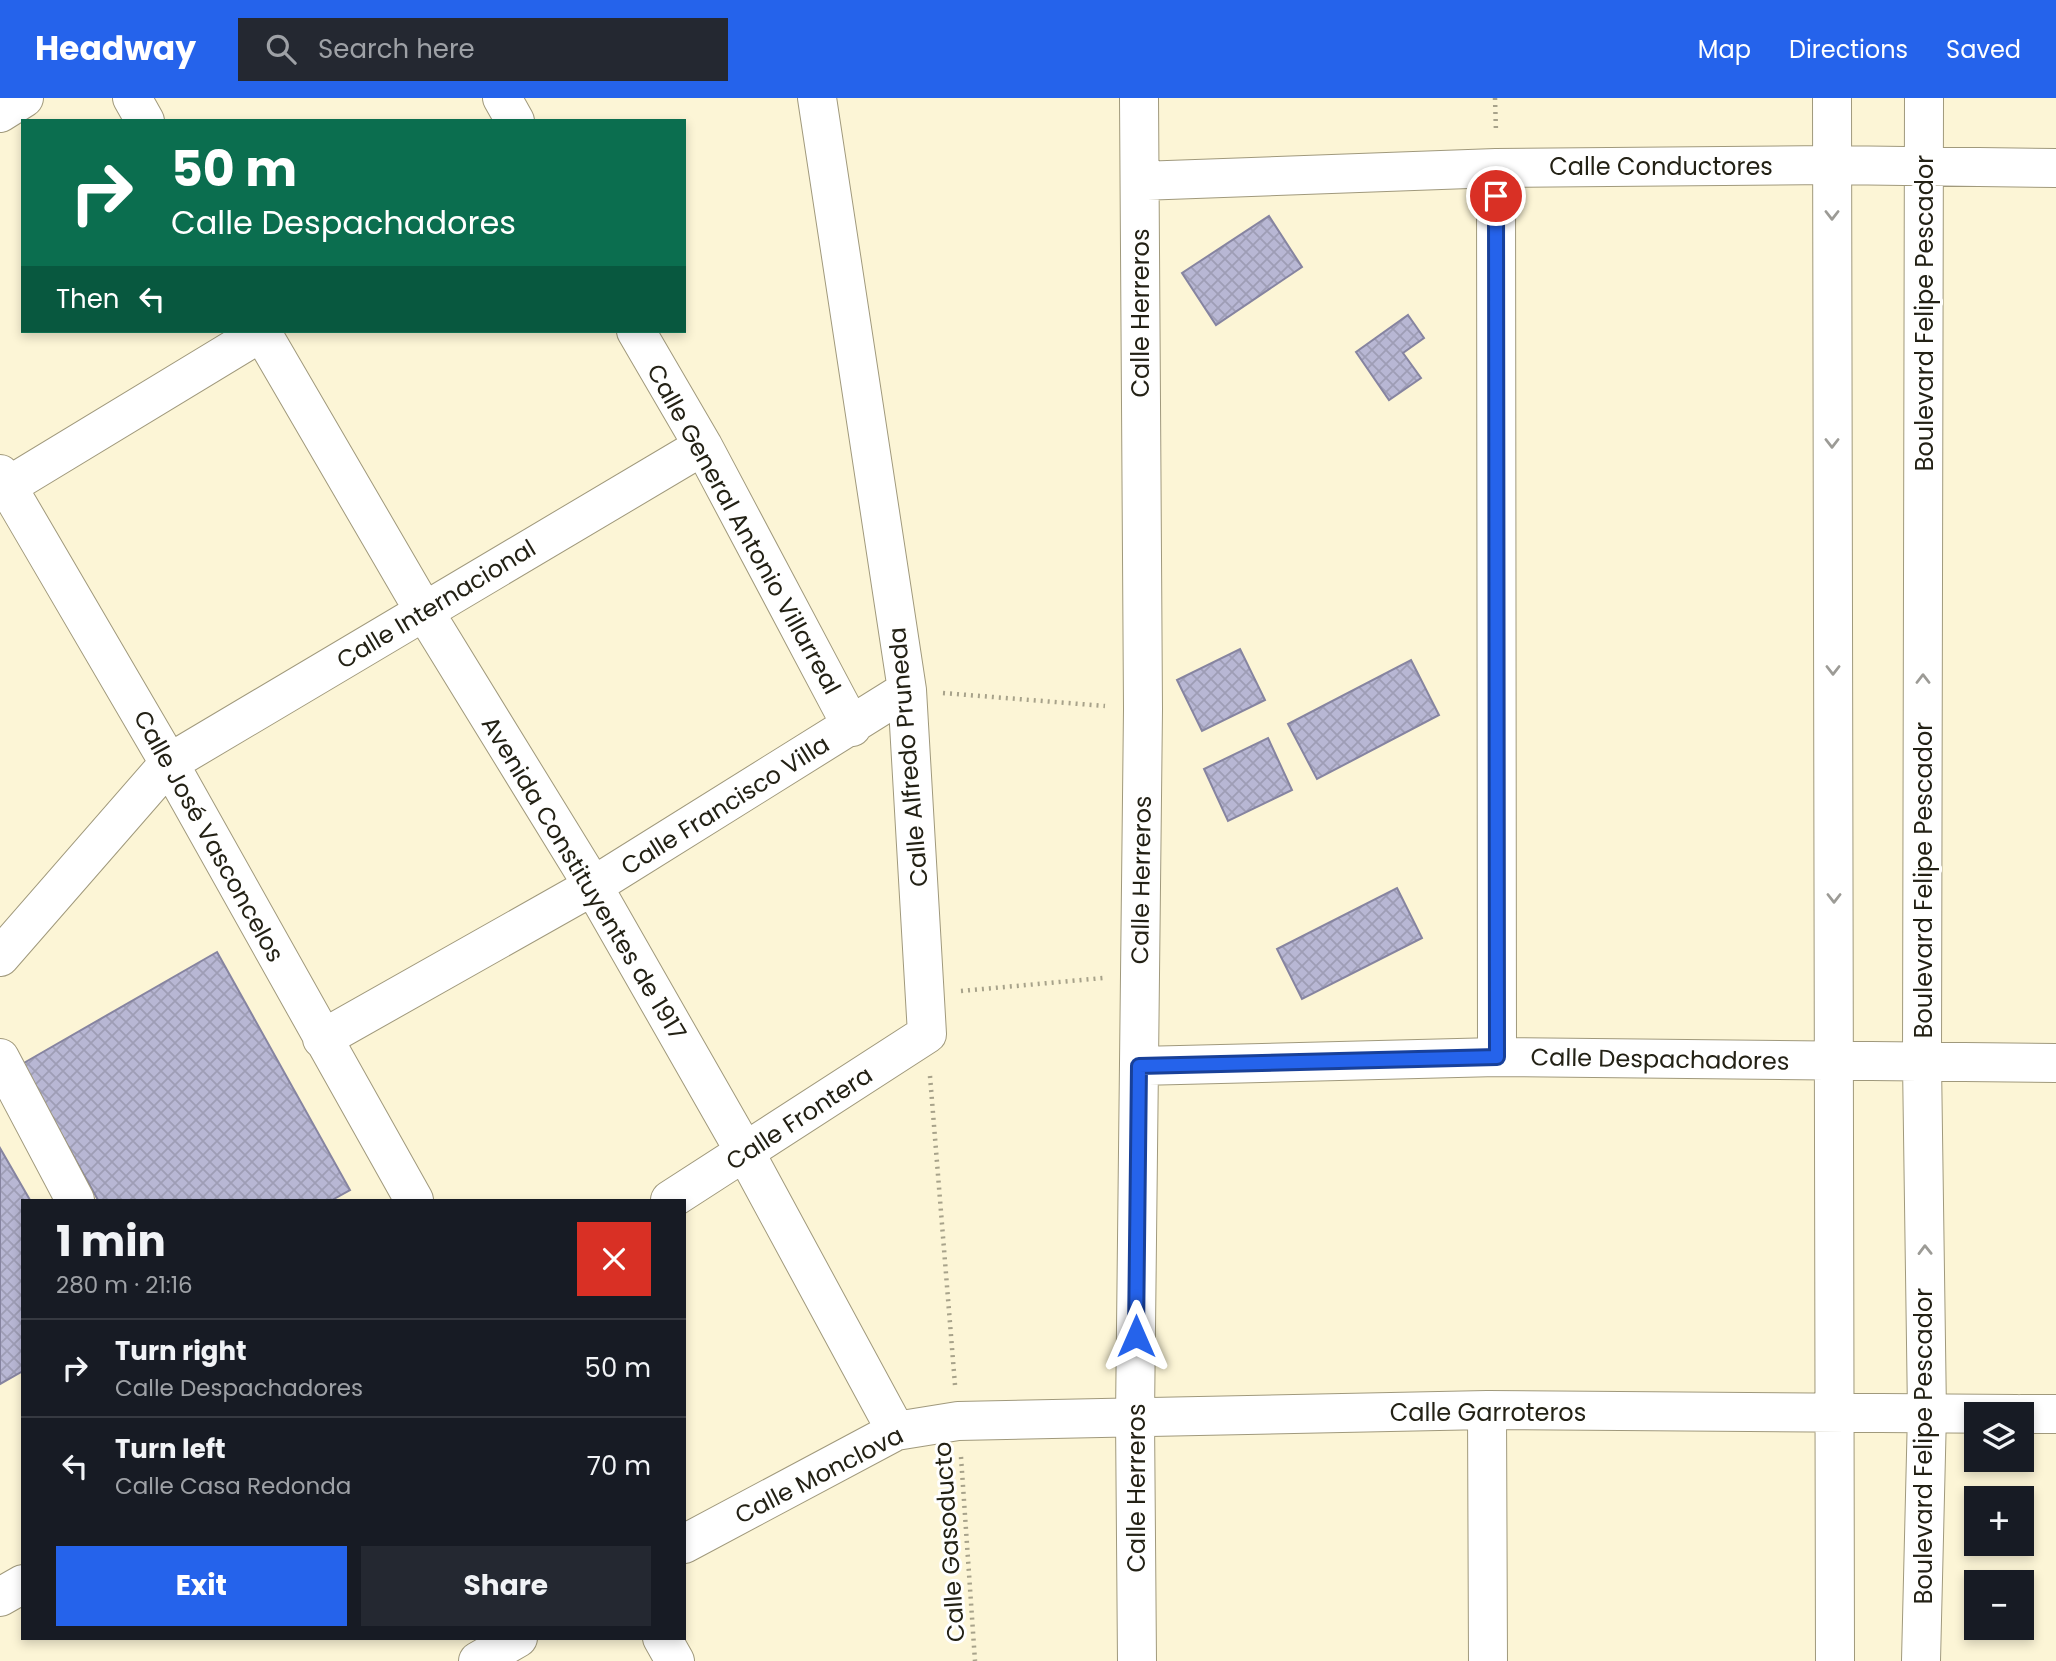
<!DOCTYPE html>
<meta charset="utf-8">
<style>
body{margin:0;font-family:Poppins,sans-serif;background:#242831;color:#f1f3f6;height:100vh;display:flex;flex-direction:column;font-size:26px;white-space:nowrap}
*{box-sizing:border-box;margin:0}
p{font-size:23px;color:#9ea1a6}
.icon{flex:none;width:38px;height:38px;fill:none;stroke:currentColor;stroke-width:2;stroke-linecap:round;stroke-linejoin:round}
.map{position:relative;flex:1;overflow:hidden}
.side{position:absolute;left:21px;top:1101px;width:665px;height:441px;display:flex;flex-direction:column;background:#171b24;border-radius:0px;box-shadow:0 4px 10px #0003}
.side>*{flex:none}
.top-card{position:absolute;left:21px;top:21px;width:665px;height:214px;border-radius:0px;box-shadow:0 4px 10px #0003;background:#0b6e4f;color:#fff;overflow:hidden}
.fabs{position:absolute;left:1964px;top:1304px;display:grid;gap:14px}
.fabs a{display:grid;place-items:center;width:70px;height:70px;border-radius:0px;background:#171b24;box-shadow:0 4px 10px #0003;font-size:35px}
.pin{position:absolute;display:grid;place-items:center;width:60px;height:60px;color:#fff;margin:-30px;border:4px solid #fff;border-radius:50%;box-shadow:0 2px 7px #0007}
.me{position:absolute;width:77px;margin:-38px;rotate:0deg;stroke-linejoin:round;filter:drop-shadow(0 0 5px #0008)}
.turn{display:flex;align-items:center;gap:24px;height:147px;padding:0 35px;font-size:32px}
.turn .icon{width:91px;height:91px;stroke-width:2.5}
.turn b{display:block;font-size:49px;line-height:60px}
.then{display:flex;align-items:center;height:66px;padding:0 35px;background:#0003;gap:14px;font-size:26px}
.round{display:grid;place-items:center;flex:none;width:74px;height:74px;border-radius:0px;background:#242831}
.summary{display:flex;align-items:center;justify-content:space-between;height:119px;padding:0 35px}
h1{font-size:42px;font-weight:700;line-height:52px}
.action{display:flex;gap:14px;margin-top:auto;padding:14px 35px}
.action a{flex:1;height:80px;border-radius:0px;background:#2563eb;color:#fff;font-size:28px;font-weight:700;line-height:80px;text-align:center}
.action a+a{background:#242831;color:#f1f3f6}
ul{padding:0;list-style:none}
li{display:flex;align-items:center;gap:21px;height:98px;padding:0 35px;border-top:2px solid #363941}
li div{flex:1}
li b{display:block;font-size:26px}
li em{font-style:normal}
header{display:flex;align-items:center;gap:42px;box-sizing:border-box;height:98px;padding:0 35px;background:#2563eb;color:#fff}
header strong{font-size:33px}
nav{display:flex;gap:38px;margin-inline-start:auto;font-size:24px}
.search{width:490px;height:63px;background:#242831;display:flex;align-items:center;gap:18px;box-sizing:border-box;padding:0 24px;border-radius:0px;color:#9ea1a6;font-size:26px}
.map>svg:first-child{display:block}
.building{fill:url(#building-cross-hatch);stroke:#8684a0;stroke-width:2}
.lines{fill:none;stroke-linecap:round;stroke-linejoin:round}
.minor-casing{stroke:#a0997c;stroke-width:40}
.path{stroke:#a7a28a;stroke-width:4.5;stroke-dasharray:2 5;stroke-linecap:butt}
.minor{stroke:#fff;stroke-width:38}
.oneway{stroke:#9c9b96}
.route-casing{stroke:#184099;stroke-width:18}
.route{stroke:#2563eb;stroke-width:12}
.labels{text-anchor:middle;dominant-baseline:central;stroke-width:6;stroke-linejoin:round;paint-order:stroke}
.street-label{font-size:24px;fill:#232115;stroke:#fff}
</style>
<header>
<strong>Headway</strong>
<div class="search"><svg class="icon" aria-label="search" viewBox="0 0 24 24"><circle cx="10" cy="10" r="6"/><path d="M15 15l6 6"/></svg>Search here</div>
<nav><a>Map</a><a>Directions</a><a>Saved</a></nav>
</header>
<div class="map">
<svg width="2056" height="1563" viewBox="0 0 2056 1563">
<defs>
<pattern id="building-cross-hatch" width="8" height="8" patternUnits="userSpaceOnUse" patternTransform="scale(1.75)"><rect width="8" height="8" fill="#b8b7d4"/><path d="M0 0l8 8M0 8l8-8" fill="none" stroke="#9e9db5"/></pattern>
</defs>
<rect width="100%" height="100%" fill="#fcf5d6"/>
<path class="building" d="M1269,118L1302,169L1216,227L1182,175Z
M1408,217L1424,240L1403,255L1421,280L1389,302L1356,254Z
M1240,551L1265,602L1202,633L1177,582Z
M1411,562L1439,617L1317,681L1288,626Z
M1268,640L1292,692L1228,723L1204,671Z
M1397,790L1422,840L1302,901L1277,851Z
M217,854L350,1092L332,1102H98L22,966Z
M0,1050L30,1102H23V1273L0,1286Z"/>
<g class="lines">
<g class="minor-casing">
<path id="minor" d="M132,0L145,23
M502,0L515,23
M1832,0L1835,1563
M0,15L24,0
M1496,70L1497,959
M1140,83L1496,70L1831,67L2056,70
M261,233L424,513L593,788L746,1056L896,1333
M636,233L703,348L852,629
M0,376L169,665L414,1102
M8,388L262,234
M0,859L169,665L703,348
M322,941L593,788L907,592
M0,960L75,1102
M1139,968L1497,959L2056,965
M670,1102L927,936L907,592L817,0
M1487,1312L1488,1563
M2021,1316H2056
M684,1446L896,1333L958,1323L1487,1312L2017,1316
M0,1499L23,1486
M662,1540L675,1563
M478,1563L518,1540
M1137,1563L1135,1319L1143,611L1139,0
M1921,1563L1927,1315L1922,965L1924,0"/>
</g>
<path class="path" d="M1495,0L1496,34
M943,595L1105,608
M961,893L1103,880
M930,978L955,1287
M961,1359L975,1563"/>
<use href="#minor" class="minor"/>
</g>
<defs><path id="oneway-chevron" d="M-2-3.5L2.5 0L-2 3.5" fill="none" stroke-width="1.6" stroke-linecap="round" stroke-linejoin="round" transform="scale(1.75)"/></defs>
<g class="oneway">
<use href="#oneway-chevron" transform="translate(1832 117) rotate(90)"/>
<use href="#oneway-chevron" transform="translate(1832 345) rotate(90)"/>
<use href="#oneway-chevron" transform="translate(1833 572) rotate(90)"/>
<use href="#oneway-chevron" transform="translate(1923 581) rotate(-90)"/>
<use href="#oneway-chevron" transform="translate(1834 800) rotate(90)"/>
<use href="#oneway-chevron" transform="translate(1925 1152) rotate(-91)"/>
</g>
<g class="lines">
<g class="route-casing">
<path id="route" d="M1136,1238L1139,968L1497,959L1496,98"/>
</g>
<use href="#route" class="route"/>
</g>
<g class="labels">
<g class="street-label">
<text x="1661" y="68">Calle Conductores</text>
<text transform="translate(1140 215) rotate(-90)">Calle Herreros</text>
<text transform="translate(1924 215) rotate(-90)">Boulevard Felipe Pescador</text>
<text transform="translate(744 431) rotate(61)">Calle General Antonio Villarreal</text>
<text transform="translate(436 506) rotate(-31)">Calle Internacional</text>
<text transform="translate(908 659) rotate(-95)">Calle Alfredo Pruneda</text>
<text transform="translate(725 707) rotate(-32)">Calle Francisco Villa</text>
<text transform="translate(209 738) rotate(61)">Calle José Vasconcelos</text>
<text transform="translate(584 780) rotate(59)">Avenida Constituyentes de 1917</text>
<text transform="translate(1141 782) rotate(-89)">Calle Herreros</text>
<text transform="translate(1923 782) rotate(-90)">Boulevard Felipe Pescador</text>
<text transform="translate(1660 961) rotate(1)">Calle Despachadores</text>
<text transform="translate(799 1020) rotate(-33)">Calle Frontera</text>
<text x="1488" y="1314">Calle Garroteros</text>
<text transform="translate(1923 1348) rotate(-90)">Boulevard Felipe Pescador</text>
<text transform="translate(819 1377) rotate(-27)">Calle Monclova</text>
<text transform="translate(1136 1390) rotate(-90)">Calle Herreros</text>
<text transform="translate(949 1444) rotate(-94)">Calle Gasoducto</text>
</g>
</g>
</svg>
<div class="fabs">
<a><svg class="icon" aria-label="layers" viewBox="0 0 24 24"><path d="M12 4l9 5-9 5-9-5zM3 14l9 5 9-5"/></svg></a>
<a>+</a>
<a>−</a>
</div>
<div class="pin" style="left:1496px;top:98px;background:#d93025"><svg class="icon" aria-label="arrive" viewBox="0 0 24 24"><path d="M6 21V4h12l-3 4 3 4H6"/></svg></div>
<svg class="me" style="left:1136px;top:1238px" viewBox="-20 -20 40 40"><path d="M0-17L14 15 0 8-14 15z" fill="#2563eb" stroke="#fff" stroke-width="4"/></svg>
<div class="top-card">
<div class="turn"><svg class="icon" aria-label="right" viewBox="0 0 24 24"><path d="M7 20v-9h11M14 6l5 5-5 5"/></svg><div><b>50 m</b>Calle Despachadores</div></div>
<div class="then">Then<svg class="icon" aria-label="left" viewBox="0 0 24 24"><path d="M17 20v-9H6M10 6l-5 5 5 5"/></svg></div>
</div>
<section class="side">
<div class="summary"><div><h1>1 min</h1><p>280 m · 21:16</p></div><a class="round" style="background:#d93025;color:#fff"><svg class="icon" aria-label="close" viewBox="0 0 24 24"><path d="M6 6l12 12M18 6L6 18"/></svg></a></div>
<ul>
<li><svg class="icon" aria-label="right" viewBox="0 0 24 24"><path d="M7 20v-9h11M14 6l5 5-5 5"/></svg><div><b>Turn right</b><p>Calle Despachadores</p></div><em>50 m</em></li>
<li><svg class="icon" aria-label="left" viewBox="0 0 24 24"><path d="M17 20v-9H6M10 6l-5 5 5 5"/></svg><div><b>Turn left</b><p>Calle Casa Redonda</p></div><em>70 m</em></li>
</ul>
<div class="action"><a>Exit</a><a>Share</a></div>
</section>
</div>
